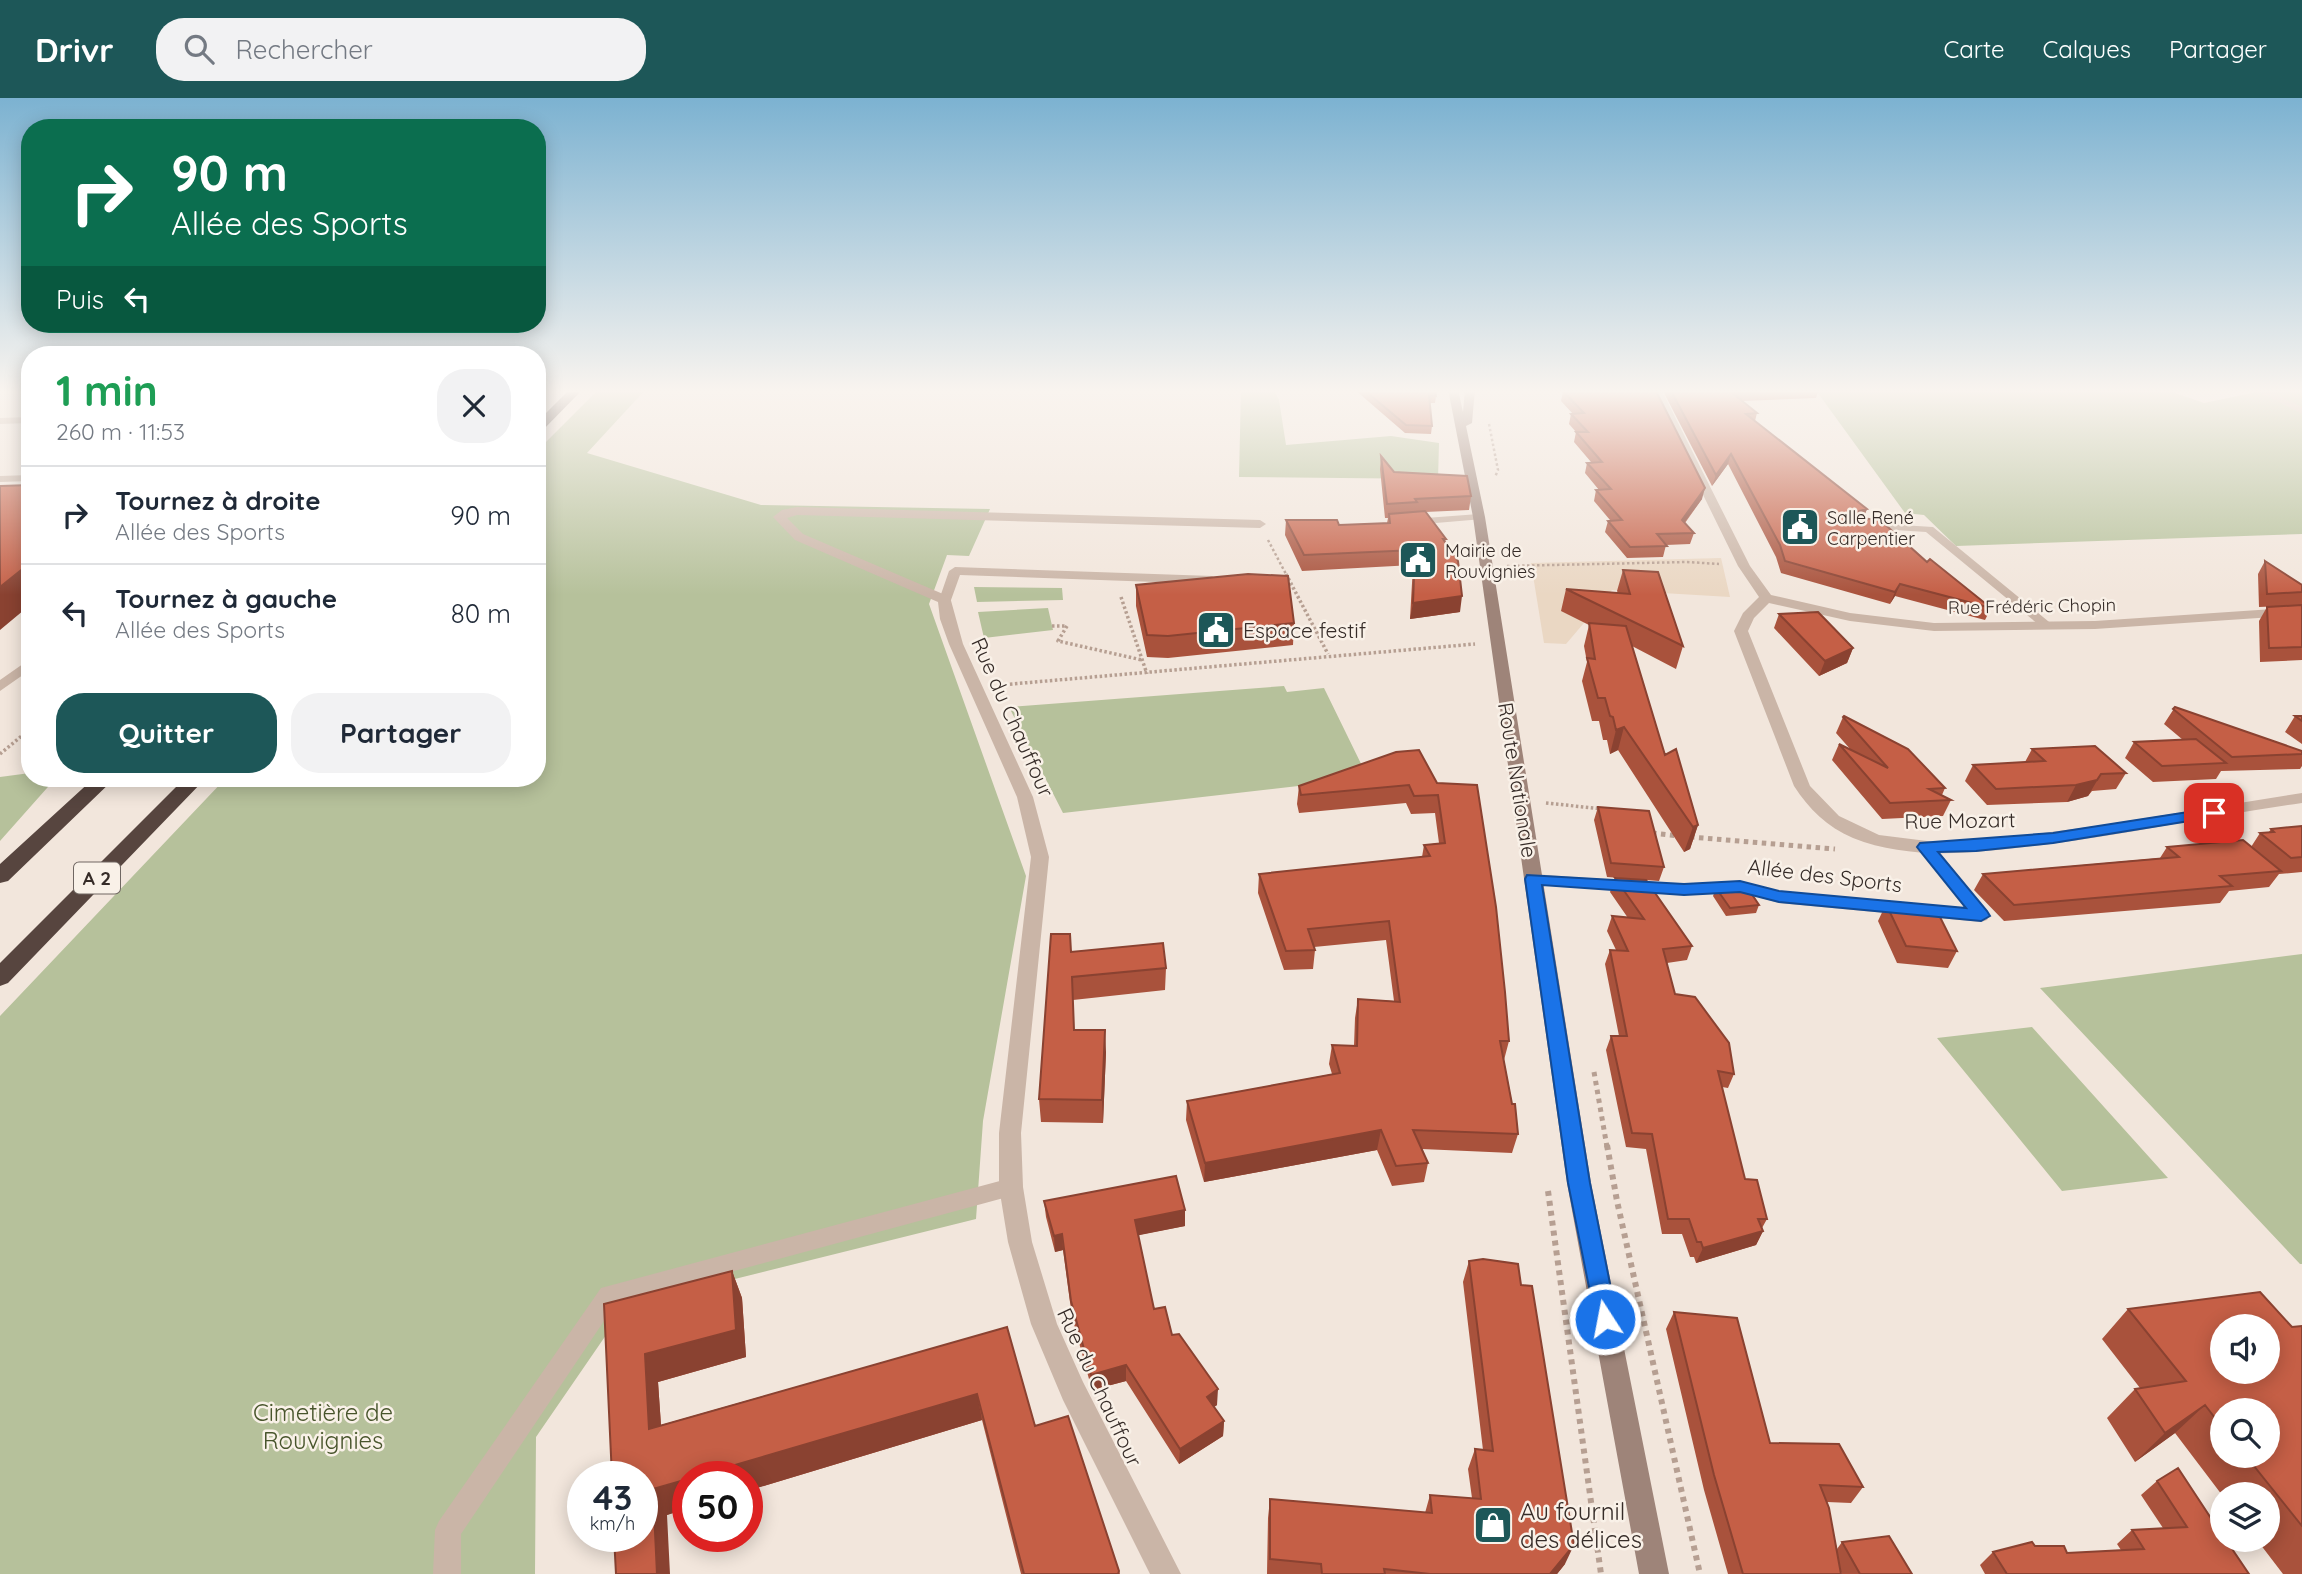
<!DOCTYPE html>
<html lang="fr">
<meta charset="utf-8">
<style>
body{margin:0;font-family:Quicksand,sans-serif;background:#f2f2f3;color:#1f2937;height:100vh;display:flex;flex-direction:column;font-size:26px;white-space:nowrap}
*{box-sizing:border-box;margin:0}
p{font-size:23px;color:#747a83}
.icon{flex:none;width:38px;height:38px;fill:none;stroke:currentColor;stroke-width:2;stroke-linecap:round;stroke-linejoin:round}
.map{position:relative;flex:1;overflow:hidden}
.panel{position:absolute;left:21px;top:248px;width:525px;height:441px;display:flex;flex-direction:column;background:#fff;border-radius:28px;box-shadow:0 4px 18px #0003}
.panel>*{flex:none}
.top-card{position:absolute;left:21px;top:21px;width:525px;height:214px;border-radius:28px;box-shadow:0 4px 18px #0003;background:#0b6e4f;color:#fff;overflow:hidden}
.tools{position:absolute;left:2210px;top:1216px;display:grid;gap:14px}
.tools a{display:grid;place-items:center;width:70px;height:70px;border-radius:50%;background:#fff;box-shadow:0 4px 18px #0003;font-size:35px}
.speed{position:absolute;left:567px;top:1363px;display:flex;gap:14px;font-size:35px;font-weight:700;text-align:center}
.speed>*{display:grid;place-content:center;width:91px;height:91px;border-radius:50%;background:#fff;box-shadow:0 4px 18px #0003;line-height:1}
.speed small{font-size:18px;font-weight:400}
.speed .limit{border:10px solid #d22;background:#fff;color:#111}
.pin{position:absolute;display:grid;place-items:center;width:60px;height:60px;color:#fff;margin:-30px;border-radius:14px;box-shadow:0 4px 10px #0006}
.me{position:absolute;width:77px;margin:-38px;rotate:349deg;stroke-linejoin:round;filter:drop-shadow(0 0 5px #0008)}
.turn{display:flex;align-items:center;gap:24px;height:147px;padding:0 35px;font-size:32px}
.turn .icon{width:91px;height:91px;stroke-width:2.5}
.turn b{display:block;font-size:49px;line-height:60px}
.then{display:flex;align-items:center;height:66px;padding:0 35px;background:#0003;gap:14px;font-size:26px}
.round{display:grid;place-items:center;flex:none;width:74px;height:74px;border-radius:28px;background:#f2f2f3}
.overview{display:flex;align-items:center;justify-content:space-between;height:119px;padding:0 35px}
h1{font-size:42px;font-weight:700;line-height:52px;color:#1e9e55}
.action{display:flex;gap:14px;margin-top:auto;padding:14px 35px}
.action a{flex:1;height:80px;border-radius:28px;background:#1d5758;color:#fff;font-size:28px;font-weight:700;line-height:80px;text-align:center}
.action a+a{background:#f2f2f3;color:#1f2937}
ul{padding:0;list-style:none}
li{display:flex;align-items:center;gap:21px;height:98px;padding:0 35px;border-top:2px solid #e0e1e3}
li div{flex:1}
li b{display:block;font-size:26px}
li em{font-style:normal}
header{display:flex;align-items:center;gap:42px;box-sizing:border-box;height:98px;padding:0 35px;background:#1d5758;color:#fff}
header strong{font-size:33px}
nav{display:flex;gap:38px;margin-inline-start:auto;font-size:24px}
.search{width:490px;height:63px;background:#f2f2f3;display:flex;align-items:center;gap:18px;box-sizing:border-box;padding:0 24px;border-radius:28px;color:#747a83;font-size:26px}
.map>svg:first-child{display:block}
.green{fill:#b6c19b}
.plaza{fill:#ead7c3}
.lines{fill:none;stroke-linecap:round;stroke-linejoin:round}
.path-far3{stroke:#b69f92;stroke-width:2.5;stroke-dasharray:2.5 2.5;stroke-linecap:butt}
.path-far2{stroke:#b69f92;stroke-width:3.5;stroke-dasharray:2.5 2.5;stroke-linecap:butt}
.path-far1{stroke:#b69f92;stroke-width:5;stroke-dasharray:4.5 4.5;stroke-linecap:butt}
.path{stroke:#b69f92;stroke-width:6;stroke-dasharray:5 5;stroke-linecap:butt}
.lane{fill:#cab5a7;fill-rule:evenodd}
.street{fill:#cab5a7;fill-rule:evenodd}
.secondary{fill:#9e8479;fill-rule:evenodd}
.highway{fill:#57453f;fill-rule:evenodd}
.wall{fill:#a9523c;fill-rule:evenodd}
.shaded-wall{fill:#8a4231}
.building{fill:#c55f46;stroke:#8a4231;stroke-width:2;fill-rule:evenodd}
.route{fill:#1a73e8;stroke:#114b97;stroke-width:2}
.labels{text-anchor:middle;dominant-baseline:central;stroke-width:5;stroke-linejoin:round;paint-order:stroke}
.far-poi-label{font-size:18px;fill:#362c28;stroke:#f9f1e8;text-anchor:start}
.far-street-label{font-size:18px;fill:#362c28;stroke:#f9f1e8}
.shield{fill:#f9f1e8;stroke:#706762;stroke-width:2}
.shield-label{font-size:19px;font-weight:bold;fill:#362c28}
.poi-label{font-size:21px;fill:#362c28;stroke:#f9f1e8;text-anchor:start}
.street-label{font-size:21px;fill:#362c28;stroke:#f9f1e8}
.near-park-label{font-size:24px;fill:#48552c;stroke:#f9f1e8}
.near-poi-label{font-size:24px;fill:#362c28;stroke:#f9f1e8;text-anchor:start}
</style>
<header>
<strong>Drivr</strong>
<div class="search"><svg class="icon" aria-label="search" viewBox="0 0 24 24"><circle cx="10" cy="10" r="6"/><path d="M15 15l6 6"/></svg>Rechercher</div>
<nav><a>Carte</a><a>Calques</a><a>Partager</a></nav>
</header>
<div class="map">
<svg width="2302" height="1476" viewBox="0 0 2302 1476">
<rect width="100%" height="100%" fill="#f2e6dc"/>
<path class="green" d="M599,291H646L587,355L761,407L990,411L969,458L947,457L929,506L1026,778L983,1023L976,1121L626,1208L536,1339L535,1476H0V918L225,681H537V353Z
M1241,291H1273L1279,302L1286,347L1391,338L1439,345L1438,381L1239,379Z
M1815,291H2164L2204,305L2271,291H2302V436L1956,448L1924,417L1905,415Z
M974,489L1062,490L1063,502L977,504Z
M1048,510L1053,532L984,540L978,514Z
M1284,588L1287,594L1324,590L1368,680L1063,715L1009,609Z
M30,675V681H55L0,743V679Z
M2302,856V1166H2300L2040,890Z
M2032,929L2168,1080L2062,1093L1937,940Z"/>
<path class="plaza" d="M1721,460L1730,499L1612,492L1566,546L1544,545L1531,465Z"/>
<g class="lines">
<path class="path-far3" d="M0,292L13,291
M1489,326L1498,372L1495,379
M1268,442L1287,478
M1507,468L1687,464L1719,466"/>
<path class="path-far2" d="M1286,476L1328,556
M1121,499L1147,576
M1052,528H1067L1058,543L1142,562
M1000,587L1475,546
M0,656L30,631
M1546,705L1603,711"/>
<path class="path-far1" d="M1652,735L1678,738
M1690,739L1835,751
M1594,974L1607,1049"/>
<path class="path" d="M1607,1047L1617,1103L1700,1476
M1548,1093L1601,1476"/>
<path class="lane" d="M30,319V325L0,326V320Z
M30,377V383L0,384V378Z
M1479,416L1483,417V421L1412,427L1407,424L1412,421Z
M1868,425L1933,429L2054,528L2052,531H2044L1926,434L1864,430V426Z
M955,469L1212,478L1218,482L1212,486L960,477L951,502L949,505H941L939,502L949,473Z
M30,561V572L0,593V582Z
M1926,744L1932,745L1987,814L1989,818L1987,822L1981,824L1779,805L1740,794L1684,797L1533,786L1525,781L1533,776L1684,787L1740,784L1779,793L1966,811L1918,749Z
M1011,1080L1018,1083L1022,1089L1018,1095L1011,1098L616,1205L461,1436V1476H433L435,1432L439,1423L601,1190Z"/>
<path class="street" d="M1651,291H1661L1750,468L1771,497L1850,515L1934,525L2095,523L2302,509V517L2095,531L1934,533L1850,523L1769,505L1754,520L1748,533L1810,688L1839,718L1879,737L1935,744L1997,741L2096,728L2302,695V705C2216,717 2130,736 2043,747C1981,754 1913,764 1853,740C1827,729 1809,711 1794,688L1734,533L1743,515L1759,499L1738,468Z
M2254,291H2266L2302,309V316Z
M797,409L1260,422L1266,426L1260,430L797,417L787,420L803,436L950,499L963,546L1033,699L1049,759L1021,1035L1023,1089L1032,1144L1057,1226L1083,1284L1181,1476H1150L1063,1302L1031,1226L1008,1144L999,1089V1035L1031,759L1017,699L949,546L940,521L938,504L795,442L773,419L782,412Z"/>
<path class="secondary" d="M1448,291H1458L1463,314L1465,291H1475L1472,325L1466,328L1485,419L1591,1085L1669,1476H1639L1567,1085L1473,419Z"/>
<path class="highway" d="M570,291H583L541,334L537,335V324Z
M93,681H114L8,783L0,785V766Z
M184,681H205L8,885L0,888V865Z"/>
</g>
<path class="wall" d="M1354,291H1435L1436,298L1435,305H1430L1432,328L1431,336L1405,335Z
M1563,291H1655L1702,401L1685,425L1694,435L1690,446L1666,447L1663,459L1627,460L1605,434L1608,423L1610,422L1594,403L1596,392H1599L1585,375L1587,365L1591,364L1574,344L1576,334L1569,326L1571,316H1573L1561,303L1563,293H1564Z
M1662,291H1819L1816,300L1742,303L1757,315L1755,323L1867,411L1863,421L1927,464L1991,510L1985,522L1895,498L1890,506L1781,475L1776,459L1728,366L1712,388Z
M1381,358L1394,374L1471,398L1469,412L1425,414L1446,441L1445,444L1460,514L1410,521L1413,467L1302,473L1285,437L1286,422L1339,427L1387,425L1388,420H1385L1380,371Z
M2265,463L2302,487V507L2259,509L2258,476Z
M1623,472L1683,548L1676,571L1632,548L1665,657L1698,727L1690,751L1684,754L1618,652L1610,656L1607,642H1603L1599,623H1592L1582,583L1587,564L1584,548L1589,527L1561,513L1566,491L1618,495L1617,493Z
M1136,487L1294,525L1293,547L1168,560L1147,559L1136,508Z
M2302,507V562L2260,564L2259,523L2267,509Z
M1779,516L1853,550L1847,565L1819,578L1774,530Z
M2175,609L2302,653V668L2300,671L2221,673L2216,681L2153,684L2125,660L2134,644L2183,642L2164,626Z
M2295,618H2302V646L2285,634Z
M1843,619L1945,690L1942,697L1951,702L1943,718L1882,721L1832,662L1839,646L1851,652L1836,635Z
M2032,651L2126,675L2116,691L2092,693L2088,698L2067,704L1987,707L1965,683L1973,667L2025,664Z
M1437,685L1509,943L1504,962L1518,1036L1512,1055L1422,1051L1428,1065L1424,1084L1392,1088L1377,1052L1204,1084L1186,1022L1187,1003L1332,976L1329,966L1332,947L1354,948L1355,920L1358,901L1394,903L1386,842L1314,849L1315,852L1313,871L1284,872L1258,795L1259,776L1422,759L1424,747L1439,745L1435,715L1411,716L1406,705L1299,715L1297,706L1299,688Z
M1598,709L1664,769L1659,783L1607,779L1594,722Z
M2302,728V774L2279,776L2269,789L2229,793L2220,805L2004,823L1974,792L1983,776L2160,760L2167,749H2251L2260,735L2269,734L2271,731Z
M1615,780L1692,848L1687,862L1667,865L1675,896L1734,976L1728,990L1722,989L1745,1081L1767,1121L1762,1130L1763,1133L1756,1147L1696,1165L1694,1159H1690L1682,1136H1662L1646,1051L1626,1049L1606,952L1611,938H1619L1605,866L1610,852H1616L1607,833L1612,818L1628,820L1610,794Z
M1716,790L1759,807L1756,815L1726,818L1713,798Z
M1886,806L1957,853L1948,870L1897,865L1878,823Z
M1071,854L1166,870L1165,892L1073,902L1074,932L1106,954L1103,1025L1041,1024L1039,1001Z
M1044,1103L1185,1112V1128L1138,1137L1154,1211L1217,1307L1214,1309L1224,1323L1223,1338L1179,1366L1126,1283L1092,1292L1072,1219L1063,1152L1055,1154L1046,1119Z
M1469,1163L1565,1466L1557,1476H1267L1268,1420L1270,1401L1425,1415L1430,1397L1472,1400L1468,1371L1475,1351L1483,1352L1463,1184Z
M732,1173L742,1200L746,1259L658,1284L661,1327L1007,1229L1035,1328L1119,1473L1120,1476H1021L982,1322L747,1393V1379H688V1410L667,1417L604,1206Z
M2128,1211L2292,1229L2302,1228V1476H2283L2257,1442H2268V1396H2222V1397L2175,1335L2135,1364L2107,1320L2135,1291L2140,1290L2102,1241ZM2222,1312L2268,1358H2222Z
M1674,1214L1770,1345L1863,1389L1851,1405L1827,1404L1837,1451L1842,1444L1912,1476H1842L1841,1474V1476H1728L1704,1392L1666,1231Z
M2157,1383L2249,1476H1985L1980,1467L1993,1454L2035,1448L2067,1455L2121,1452L2117,1446L2132,1432L2163,1430L2141,1397Z"/>
<path class="shaded-wall" d="M1731,356L1728,366L1712,388L1716,377Z
M1705,390L1702,401L1678,433L1682,422Z
M1867,411L1862,422L1855,424L1859,413Z
M30,465V507L0,532V489Z
M1900,486L1895,498L1890,506L1895,494Z
M1462,498L1460,514L1410,521L1413,505Z
M1853,550L1847,565L1819,578L1825,563Z
M1624,629L1618,652L1610,656L1616,632Z
M2101,676L2088,698L2067,704L2076,687Z
M1698,727L1690,751L1684,754L1693,729Z
M1105,932L1106,954L1103,1025L1102,1002Z
M1381,1032L1377,1052L1204,1084L1205,1065Z
M1185,1112V1128L1135,1138V1122Z
M1763,1133L1756,1147L1696,1165L1703,1150Z
M1062,1136L1063,1152L1055,1154L1054,1138Z
M732,1173L742,1200L746,1259L658,1284L663,1357L649,1331L645,1256Z
M1126,1267V1283L1092,1292L1091,1277Z
M1218,1291L1217,1307L1206,1314L1207,1299Z
M977,1296L982,1322L747,1393V1379H694Z
M2205,1307L2175,1335L2135,1364L2165,1335Z
M1224,1323L1223,1338L1179,1366L1180,1351Z
M688,1381V1410L667,1417L670,1476H657L653,1391Z
M1574,1447L1565,1466L1557,1476H1550Z"/>
<path class="building" d="M1363,291H1435L1436,298L1429,297L1432,328L1406,327Z
M1574,291H1655L1705,390L1682,422L1694,435L1657,436L1667,448L1630,449L1608,423L1622,422L1596,392L1611,391L1587,365L1602,364L1576,334H1588L1571,316L1584,315L1563,293L1575,292Z
M1670,291H1808L1731,294L1757,315L1746,316L1867,411L1859,413V420L1880,422L1927,464L1930,461L1991,510L1900,486L1895,494L1785,463L1780,447L1731,356L1716,377Z
M1381,358L1394,374L1467,378L1471,398L1415,401L1417,404L1387,406Z
M30,387V465L0,489V388Z
M1425,413L1446,441H1443L1458,463L1462,498L1413,505L1415,452L1304,457L1286,422H1337L1339,427L1390,425L1389,416Z
M2265,463L2302,487V494L2267,496Z
M1623,472L1658,474L1683,548L1566,491L1630,496Z
M1248,476L1288,478L1294,525L1168,538L1147,537L1136,487Z
M2302,507V549L2269,550L2267,509Z
M1818,514L1853,550L1825,563L1779,516Z
M1589,525L1626,528L1665,657L1676,651L1698,727L1693,729L1624,629L1616,632L1613,619L1610,618L1605,600H1598L1587,560L1595,561Z
M2175,609L2302,653V656L2232,659L2173,611Z
M1844,618L1908,651L1945,690L1929,691L1951,702L1890,705L1839,646L1888,670L1843,619Z
M2295,618H2302V623Z
M2196,641L2226,665L2162,668L2134,644Z
M2095,648L2126,675L2101,676L2097,682L2076,687L1996,691L1973,667L2045,663L2032,651Z
M1419,652L1437,685L1477,687L1496,809L1505,894L1509,943H1500L1512,1006H1515L1518,1036L1413,1032L1428,1065L1396,1068L1381,1032L1205,1065L1187,1003L1340,975L1332,947L1357,948L1358,901L1400,904L1389,823L1308,831L1315,852L1286,853L1259,776L1430,758L1424,747L1445,745L1438,697L1414,698L1409,687L1301,697L1299,688L1396,654Z
M1598,709L1649,713L1664,769L1611,765Z
M2302,728V759L2291,760L2260,735L2274,734L2271,731Z
M2243,742L2281,773L2220,778L2232,788L2014,807L1983,776L2179,759L2167,749Z
M1615,780L1646,782L1692,848L1663,851L1675,896L1695,899L1729,945L1734,976L1718,973L1745,1081L1757,1082L1767,1121H1758L1763,1133L1703,1150L1701,1144H1697L1689,1121H1668L1652,1036L1632,1035L1611,938H1627L1610,852L1628,853L1612,818L1644,821Z
M1747,789L1759,807L1730,810L1716,790Z
M1886,806L1936,811L1957,853L1906,848Z
M1051,836H1070L1071,854L1163,845L1166,870L1072,879L1074,932H1105L1102,1002L1039,1001Z
M1176,1078L1185,1112L1135,1122L1154,1211L1165,1209L1172,1237L1179,1236L1218,1291L1207,1299L1224,1323L1180,1351L1126,1267L1091,1277L1071,1203L1062,1136L1054,1138L1044,1103Z
M1483,1161L1518,1166L1521,1187L1532,1188L1574,1447L1550,1476H1430L1384,1471L1385,1476H1322L1321,1466L1270,1461V1401L1432,1415L1430,1397L1481,1401L1475,1351L1493,1353L1469,1163Z
M732,1173L736,1232L645,1256L649,1331L1007,1229L1035,1328L1068,1318L1119,1473L1118,1476H1024L977,1296L694,1379H688V1381L653,1391L657,1476H616L614,1438H642V1379H612L604,1206Z
M2260,1194L2292,1229L2302,1228V1428L2246,1358H2268V1312H2222V1329L2205,1307L2165,1335L2135,1291L2186,1283L2128,1211ZM2222,1228H2268V1274H2222Z
M1674,1214L1737,1220L1770,1345L1839,1346L1863,1389L1820,1387L1829,1410L1841,1476H1743L1714,1377Z
M2178,1370L2222,1437V1442H2226L2249,1476H2007L1993,1454L2032,1444L2035,1448H2064L2067,1455L2144,1451L2132,1432L2187,1429L2157,1383Z
M1889,1438L1912,1476H1860L1842,1444Z"/>
<linearGradient id="sky" x2="0" y2="1"><stop stop-color="#7cb2d1"/><stop offset="0.59" stop-color="#f9f4ef"/><stop offset="1" stop-color="#f9f4ef" stop-opacity="0"/></linearGradient>
<rect width="2302" height="497" fill="url(#sky)"/>
<path class="route" d="M2214,710L2220,711L2222,715L2220,718L2053,745L1976,753L1938,754L1987,813L1990,818L1981,823L1779,804L1740,794L1684,797L1542,787L1590,1085L1617,1221L1614,1229L1605,1232L1597,1229L1568,1085L1525,781L1527,777L1684,786L1740,783L1779,793L1966,810L1920,753L1917,749L1920,745L2053,735Z"/>
<defs>
<g id="civic-square" transform="scale(2.0125)"><rect x="-9" y="-9" width="18" height="18" rx="4" fill="#1d5758" stroke="#f9f1e8"/><path d="M-.6-6.5H3V-4.5H.6V-3L4-1V1h2V6H-6V1h2V-1L-.6-3ZM-1.2 2.5V6h2.4V2.5Z" fill="#fff"/></g>
<g id="shop-square" transform="scale(2.0125)"><rect x="-9" y="-9" width="18" height="18" rx="4" fill="#1d5758" stroke="#f9f1e8"/><path d="M-5-2.5h2.3a2.7 3.5 0 0 1 5.4 0H5L5.5 6h-11ZM-1.5-2.5h3a1.5 2.3 0 0 0-3 0Z" fill="#fff"/></g>
</defs>
<g fill-rule="evenodd">
<use href="#civic-square" x="1800" y="429"/>
<use href="#civic-square" x="1418" y="462"/>
<use href="#civic-square" x="1216" y="532"/>
<use href="#shop-square" x="1493" y="1427"/>
</g>
<g class="labels">
<g class="far-poi-label">
<text x="1827" y="419">Salle René<tspan x="1827" dy="21">Carpentier</tspan></text>
<text x="1445" y="452">Mairie de<tspan x="1445" dy="21">Rouvignies</tspan></text>
</g>
<g class="far-street-label">
<text transform="translate(2032 508) rotate(-1)">Rue Frédéric Chopin</text>
</g>
<rect class="shield" x="74" y="764.5" width="46" height="31" rx="5"/>
<g class="shield-label">
<text x="97" y="780">A 2</text>
</g>
<g class="poi-label">
<text x="1243" y="532">Espace festif</text>
</g>
<g class="street-label">
<text transform="translate(1013 619) rotate(66)">Rue du Chauffour</text>
<text transform="translate(1518 682) rotate(81)">Route Nationale</text>
<text transform="translate(1960 722) rotate(-1)">Rue Mozart</text>
<text transform="translate(1825 777) rotate(7)">Allée des Sports</text>
<text transform="translate(1100 1289) rotate(65)">Rue du Chauffour</text>
</g>
<g class="near-park-label">
<text x="323" y="1314">Cimetière de<tspan x="323" dy="28">Rouvignies</tspan></text>
</g>
<g class="near-poi-label">
<text x="1520" y="1413">Au fournil<tspan x="1520" dy="28">des délices</tspan></text>
</g>
</g>
</svg>
<div class="tools">
<a><svg class="icon" aria-label="sound" viewBox="0 0 24 24"><path d="M4 9h4l5-4v14l-5-4H4zM17 9q2 3 0 6"/></svg></a>
<a><svg class="icon" aria-label="search" viewBox="0 0 24 24"><circle cx="10" cy="10" r="6"/><path d="M15 15l6 6"/></svg></a>
<a><svg class="icon" aria-label="layers" viewBox="0 0 24 24"><path d="M12 4l9 5-9 5-9-5zM3 14l9 5 9-5"/></svg></a>
</div>
<div class="speed"><div>43<small>km/h</small></div><div class="limit">50</div></div>
<div class="pin" style="left:2214px;top:715px;background:#d93025"><svg class="icon" aria-label="arrive" viewBox="0 0 24 24"><path d="M6 21V4h12l-3 4 3 4H6"/></svg></div>
<svg class="me" style="left:1605px;top:1221px" viewBox="-20 -20 40 40"><circle r="17" fill="#1a73e8" stroke="#fff" stroke-width="3"/><path d="M0-11L8 9 0 5-8 9z" fill="#fff"/></svg>
<div class="top-card">
<div class="turn"><svg class="icon" aria-label="right" viewBox="0 0 24 24"><path d="M7 20v-9h11M14 6l5 5-5 5"/></svg><div><b>90 m</b>Allée des Sports</div></div>
<div class="then">Puis<svg class="icon" aria-label="left" viewBox="0 0 24 24"><path d="M17 20v-9H6M10 6l-5 5 5 5"/></svg></div>
</div>
<section class="panel">
<div class="overview"><div><h1>1 min</h1><p>260 m · 11:53</p></div><a class="round"><svg class="icon" aria-label="close" viewBox="0 0 24 24"><path d="M6 6l12 12M18 6L6 18"/></svg></a></div>
<ul>
<li><svg class="icon" aria-label="right" viewBox="0 0 24 24"><path d="M7 20v-9h11M14 6l5 5-5 5"/></svg><div><b>Tournez à droite</b><p>Allée des Sports</p></div><em>90 m</em></li>
<li><svg class="icon" aria-label="left" viewBox="0 0 24 24"><path d="M17 20v-9H6M10 6l-5 5 5 5"/></svg><div><b>Tournez à gauche</b><p>Allée des Sports</p></div><em>80 m</em></li>
</ul>
<div class="action"><a>Quitter</a><a>Partager</a></div>
</section>
</div>
